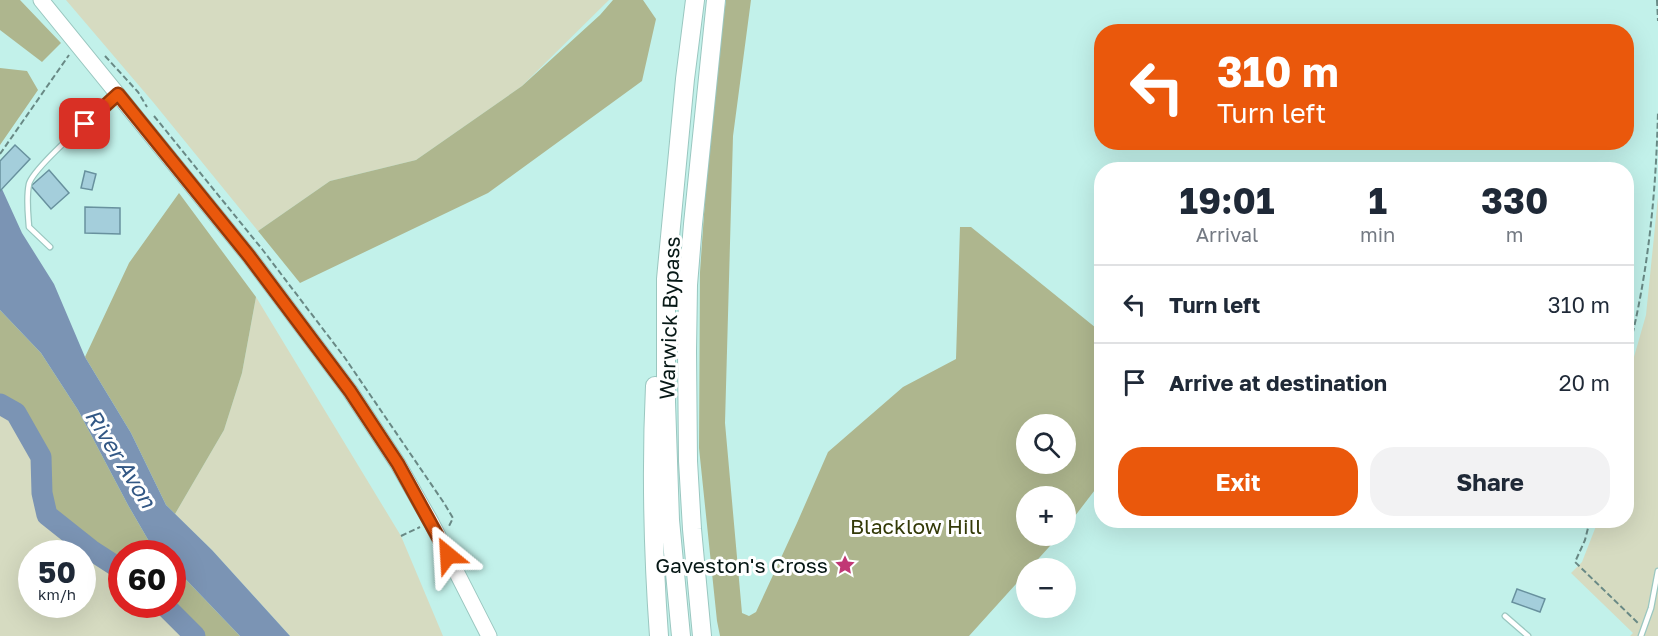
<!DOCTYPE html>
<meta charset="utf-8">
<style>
body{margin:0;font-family:"Golos Text",sans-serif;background:#f2f2f3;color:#1f2937;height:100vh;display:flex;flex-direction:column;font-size:22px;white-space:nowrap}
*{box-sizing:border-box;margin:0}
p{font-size:20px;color:#747a83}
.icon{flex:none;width:33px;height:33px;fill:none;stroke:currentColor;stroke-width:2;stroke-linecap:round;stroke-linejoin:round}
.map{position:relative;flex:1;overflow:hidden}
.sheet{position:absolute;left:1094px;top:162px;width:540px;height:366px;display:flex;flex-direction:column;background:#fff;border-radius:24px;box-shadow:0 6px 24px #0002}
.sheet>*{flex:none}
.hud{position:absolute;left:1094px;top:24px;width:540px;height:126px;border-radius:24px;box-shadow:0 6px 24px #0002;background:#ea580c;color:#fff;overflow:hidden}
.tools{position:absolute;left:1016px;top:414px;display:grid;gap:12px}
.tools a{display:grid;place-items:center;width:60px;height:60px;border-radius:50%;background:#fff;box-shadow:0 6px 24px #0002;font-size:30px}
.speed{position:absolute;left:18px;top:540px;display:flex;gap:12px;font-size:30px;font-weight:700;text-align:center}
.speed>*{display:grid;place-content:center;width:78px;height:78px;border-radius:50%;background:#fff;box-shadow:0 6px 24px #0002;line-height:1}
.speed small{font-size:15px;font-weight:400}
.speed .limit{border:9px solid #d22;background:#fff;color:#111}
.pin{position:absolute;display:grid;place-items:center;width:51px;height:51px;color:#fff;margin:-26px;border-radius:12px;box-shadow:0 3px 9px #0006}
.me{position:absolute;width:66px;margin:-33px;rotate:333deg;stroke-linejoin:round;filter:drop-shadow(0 0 4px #0008)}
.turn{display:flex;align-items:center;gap:21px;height:126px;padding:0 24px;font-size:27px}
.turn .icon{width:78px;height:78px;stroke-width:2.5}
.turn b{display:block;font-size:42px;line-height:51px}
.eta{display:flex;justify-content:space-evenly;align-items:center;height:102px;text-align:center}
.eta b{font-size:36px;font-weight:700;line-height:42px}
.cta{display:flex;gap:12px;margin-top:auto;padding:12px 24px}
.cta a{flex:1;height:69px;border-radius:24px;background:#ea580c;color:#fff;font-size:24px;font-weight:700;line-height:69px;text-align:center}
.cta a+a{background:#f2f2f3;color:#1f2937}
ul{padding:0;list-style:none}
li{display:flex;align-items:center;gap:18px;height:78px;padding:0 24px;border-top:2px solid #e0e1e3}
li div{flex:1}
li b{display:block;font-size:22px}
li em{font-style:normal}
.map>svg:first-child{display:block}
.green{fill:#d6dbc1;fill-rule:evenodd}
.forest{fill:#aeb68e;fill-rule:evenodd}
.water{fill:#7b94b4}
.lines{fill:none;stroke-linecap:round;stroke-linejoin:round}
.river{stroke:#7b94b4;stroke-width:21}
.building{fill:#a4cedb;stroke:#68919e;stroke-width:1.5}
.lane-casing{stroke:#9ac7c0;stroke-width:7}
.primary-casing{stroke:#9ac7c0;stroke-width:17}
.highway-casing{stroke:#9ac7c0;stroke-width:20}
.path{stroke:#698985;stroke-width:2;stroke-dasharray:6 3;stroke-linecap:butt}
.lane{stroke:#fff;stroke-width:4.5}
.primary{stroke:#fff;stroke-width:15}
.highway{stroke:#fff;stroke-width:18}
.route-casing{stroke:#983908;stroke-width:15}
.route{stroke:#ea580c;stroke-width:10}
.labels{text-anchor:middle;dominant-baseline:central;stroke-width:6;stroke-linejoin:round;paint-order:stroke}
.street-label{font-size:21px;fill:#071816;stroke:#fff}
.park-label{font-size:21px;fill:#343a08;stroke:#fff}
.poi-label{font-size:21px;fill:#071816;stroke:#fff;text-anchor:end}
.water-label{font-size:22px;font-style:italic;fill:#335885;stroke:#fff}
</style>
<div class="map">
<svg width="1658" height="636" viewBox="0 0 1658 636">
<rect width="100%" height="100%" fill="#c2f1ea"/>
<path class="green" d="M66,0H609L522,86L416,160L330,181L258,231L153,102Z
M1658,197V636H1630L1633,633L1571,573L1582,562L1598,521L1626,520V385L1646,315Z
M256,297L401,536L443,636H290L212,550L175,514L224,430L242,373Z
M0,404L16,413L41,457L42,493L47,515L91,550L121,570L122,604L163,605L195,636H0ZM32,554H82V604H32Z"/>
<path class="forest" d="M0,0H20L61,43L42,62L0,30Z
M613,0H643L656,19L642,81L488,193L300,283L258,231L330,181L416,160L522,86L600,15Z
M726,0H751L733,136L725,423L742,613L749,616L756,612L797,523L828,452L903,387L956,359L960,227H971L1101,332V482L1065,529V496H1026V536H1059L1030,568H1026V573L969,636H720L717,621L699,448L700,272L712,97ZM1026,424H1065V464H1026Z
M0,68L27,71L38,90L0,145Z
M179,193L256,297L242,373L224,430L175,514L166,505L131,433L85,357L129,263Z
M0,310L41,353L78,410L128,505L150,543L161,553L122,554L121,570L91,550L47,515L42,493L41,457L16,413L0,404Z
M173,566L240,636H195L163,605L172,604Z"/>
<path class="water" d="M2,189L22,233L54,284L85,357L131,433L166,505L212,550L290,636H240L173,566L172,554L161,553L150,543L128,505L78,410L41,353L0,310V191Z"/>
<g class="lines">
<path class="river" d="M0,404L16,413L41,457L42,493L47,515L91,550L122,570
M163,604L195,636"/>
</g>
<path class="building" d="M15,145L30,159L0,191V161Z
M49,170L69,193L51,209L31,186Z
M85,171L96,174L92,190L81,188Z
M85,207L120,208V234L85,233Z
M1517,589L1545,599L1540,612L1512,602Z"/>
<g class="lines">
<g class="lane-casing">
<path id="lane" d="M50,247L29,227C28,213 26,198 29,184C33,167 99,111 115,97
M1505,616L1528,636
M1641,636L1651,608L1658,571"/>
</g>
<g class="primary-casing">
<path id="primary" d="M41,0L249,256L350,391L398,464L431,522L489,636"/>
</g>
<g class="highway-casing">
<path id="highway" d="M655,386C651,469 653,553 659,636
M681,636L670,520L666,402V279L685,79L695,0
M702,636L692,529L688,461L687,351L688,285L693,224L716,0"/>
</g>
<path class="path" d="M1657,0L1658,21
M105,56L138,92L147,107
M154,116L262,249L345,358L444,503L453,518L449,526
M0,154L69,55
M1626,360C1648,278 1656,195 1658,111
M1590,520L1585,540L1575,562L1638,623
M401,536L420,527"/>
<use href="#lane" class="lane"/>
<use href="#primary" class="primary"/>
<use href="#highway" class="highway"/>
</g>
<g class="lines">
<g class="route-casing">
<path id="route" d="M85,124L118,94L249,256L350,391L398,464L448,555"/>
</g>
<use href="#route" class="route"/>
</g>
<defs>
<g id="sight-bare" transform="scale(1.62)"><path d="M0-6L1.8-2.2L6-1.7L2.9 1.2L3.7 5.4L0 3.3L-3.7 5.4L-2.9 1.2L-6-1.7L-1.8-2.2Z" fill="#c13875" stroke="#fff" stroke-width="2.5" paint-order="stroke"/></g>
</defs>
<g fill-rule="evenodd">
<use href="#sight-bare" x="845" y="565"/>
</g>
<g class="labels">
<g class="street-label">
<text transform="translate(669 318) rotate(-88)">Warwick Bypass</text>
</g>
<g class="park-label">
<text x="916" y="526">Blacklow Hill</text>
</g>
<g class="poi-label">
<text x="828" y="565">Gaveston's Cross</text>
</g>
<g class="water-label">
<text transform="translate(121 458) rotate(58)">River Avon</text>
</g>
</g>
</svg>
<div class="tools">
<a><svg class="icon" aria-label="search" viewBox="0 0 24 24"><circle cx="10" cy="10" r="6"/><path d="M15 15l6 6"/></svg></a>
<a>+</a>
<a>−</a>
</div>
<div class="speed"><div>50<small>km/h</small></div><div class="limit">60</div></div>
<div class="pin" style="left:85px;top:124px;background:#d93025"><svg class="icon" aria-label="arrive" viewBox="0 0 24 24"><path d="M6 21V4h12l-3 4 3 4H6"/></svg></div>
<svg class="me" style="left:448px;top:555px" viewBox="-20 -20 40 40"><path d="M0-17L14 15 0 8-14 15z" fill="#ea580c" stroke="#fff" stroke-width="4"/></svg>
<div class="hud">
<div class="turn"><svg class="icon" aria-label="left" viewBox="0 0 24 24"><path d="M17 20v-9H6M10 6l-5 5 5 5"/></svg><div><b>310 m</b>Turn left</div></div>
</div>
<section class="sheet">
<div class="eta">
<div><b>19:01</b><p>Arrival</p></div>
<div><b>1</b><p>min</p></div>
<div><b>330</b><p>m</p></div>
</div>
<ul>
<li><svg class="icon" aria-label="left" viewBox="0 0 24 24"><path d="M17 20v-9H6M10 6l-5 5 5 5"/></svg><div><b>Turn left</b></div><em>310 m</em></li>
<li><svg class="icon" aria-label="arrive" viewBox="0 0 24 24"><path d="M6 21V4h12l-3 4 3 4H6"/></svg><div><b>Arrive at destination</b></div><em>20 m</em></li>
</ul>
<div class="cta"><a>Exit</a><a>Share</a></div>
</section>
</div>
